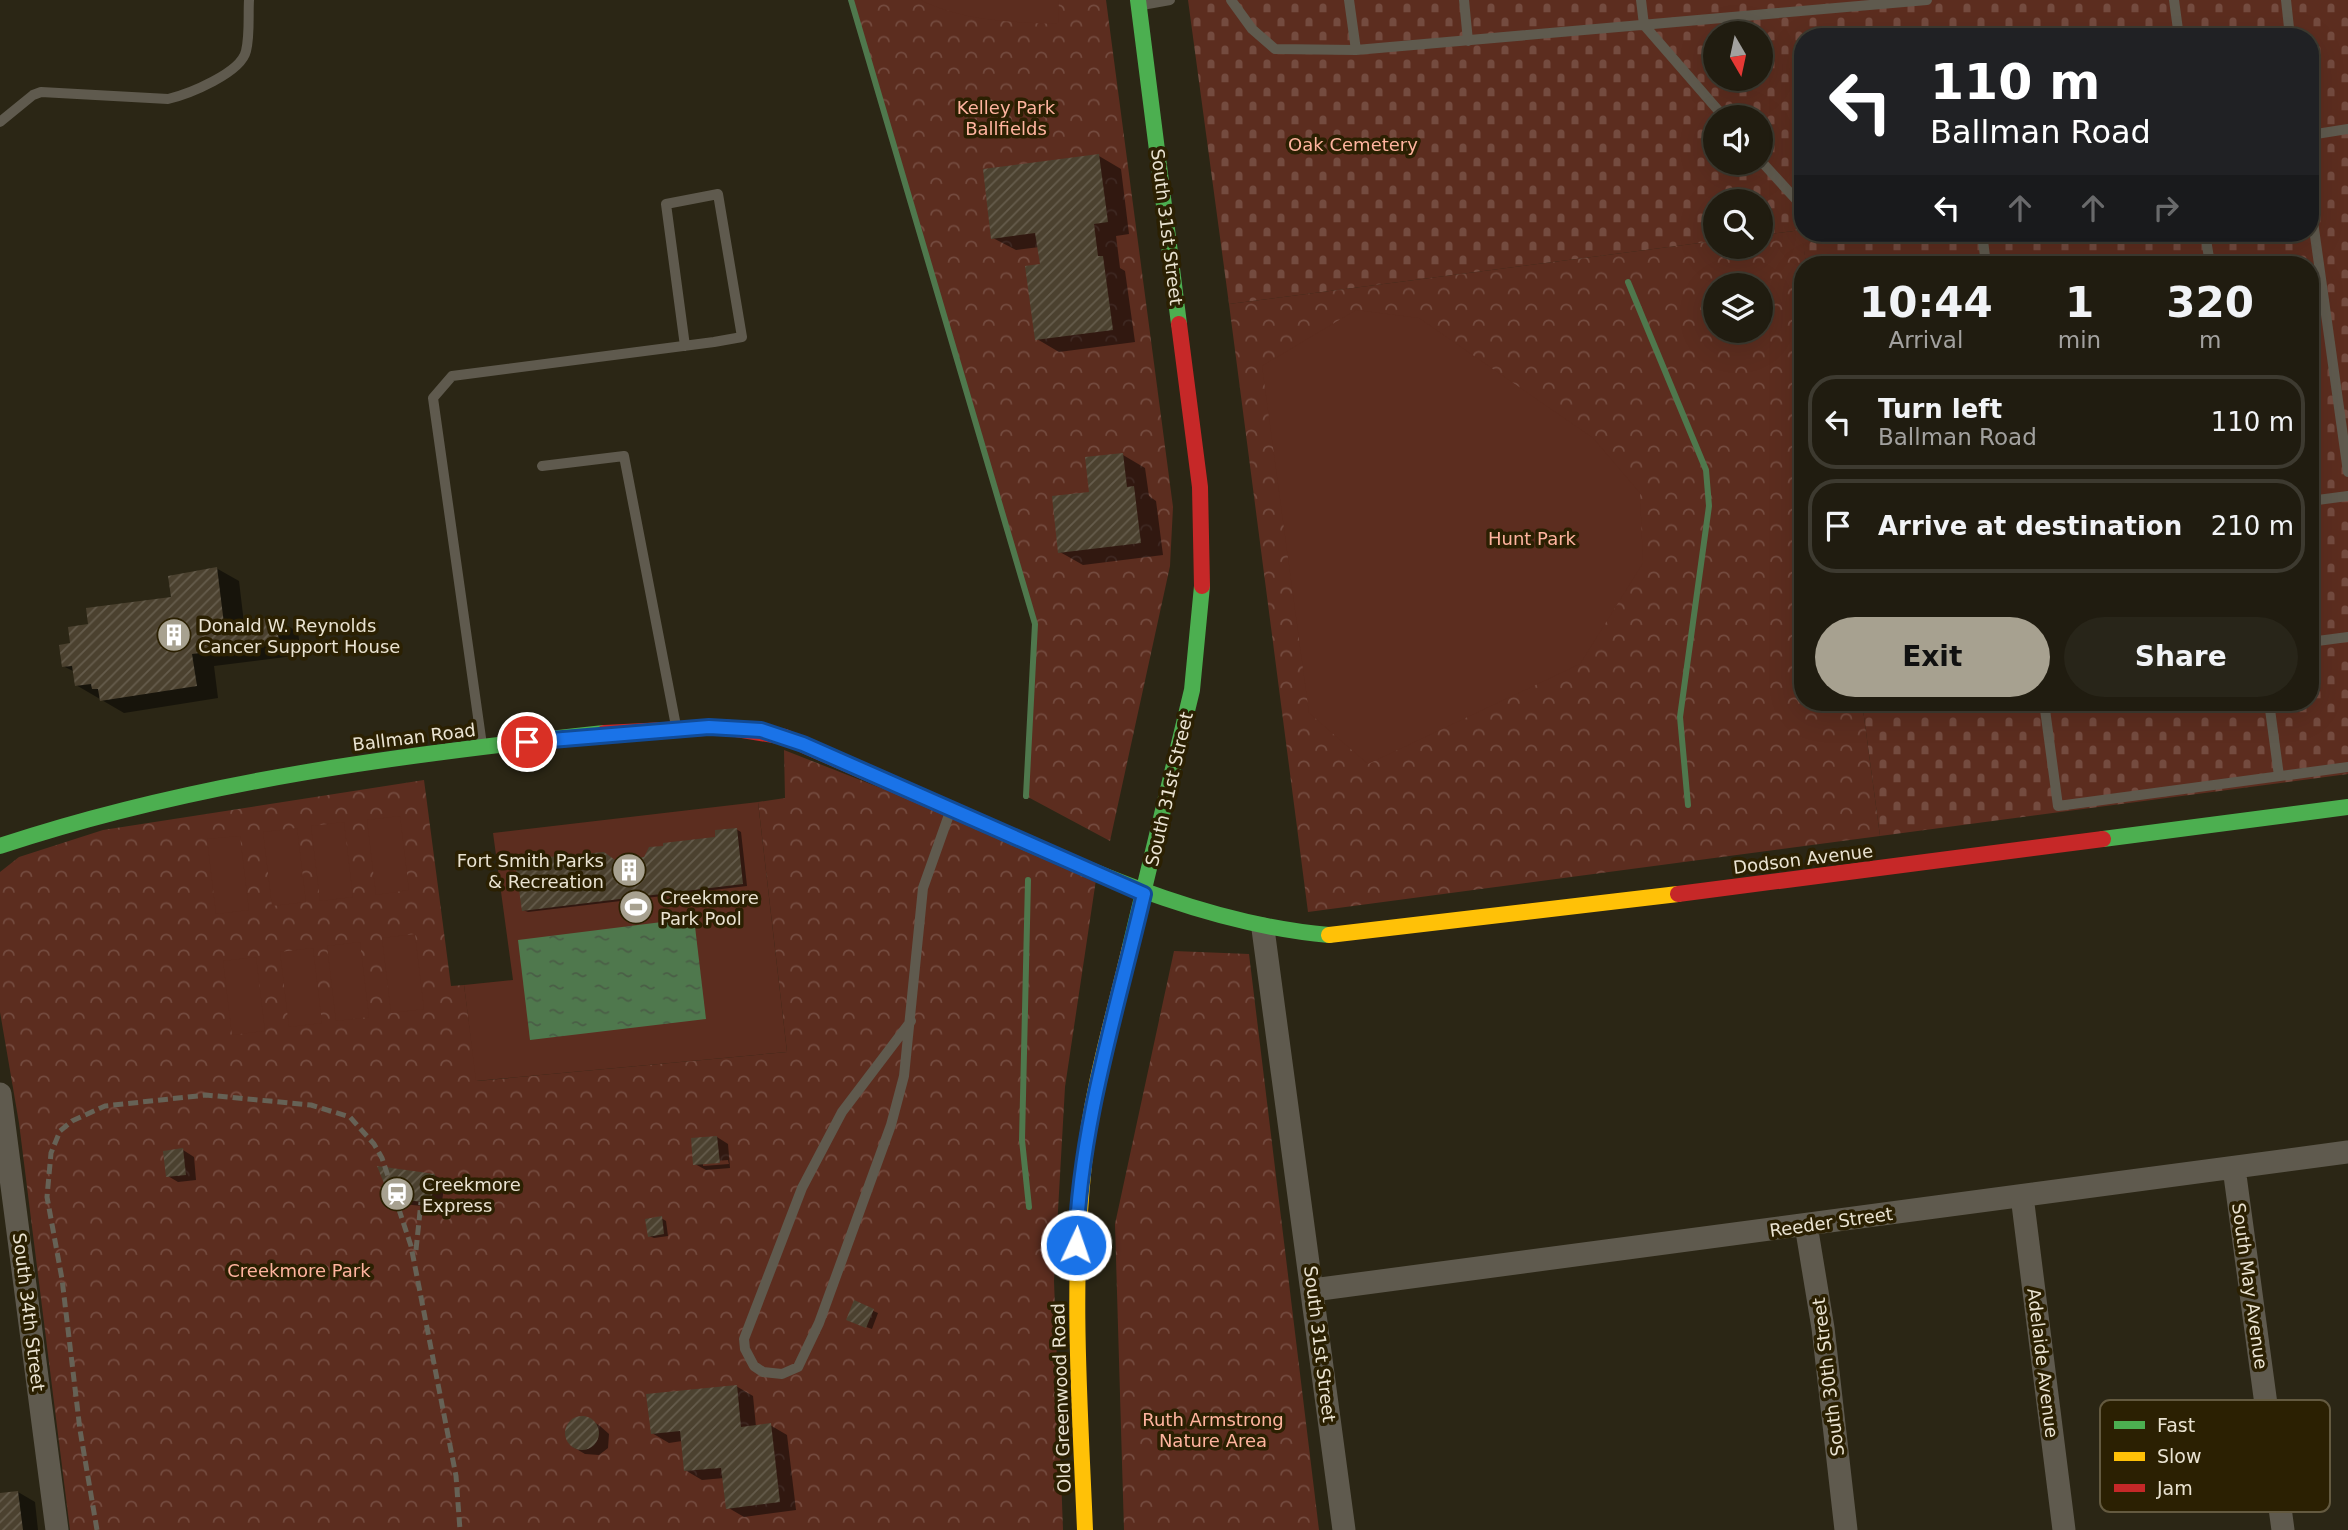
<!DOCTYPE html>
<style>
body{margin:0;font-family:"DejaVu Sans",sans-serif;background:#282519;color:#f1f3f6;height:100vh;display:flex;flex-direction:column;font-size:26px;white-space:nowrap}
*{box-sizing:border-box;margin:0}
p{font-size:23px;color:#a2a19f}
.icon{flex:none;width:38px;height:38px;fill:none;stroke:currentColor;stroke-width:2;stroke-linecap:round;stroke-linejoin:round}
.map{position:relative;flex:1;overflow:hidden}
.details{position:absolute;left:1794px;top:256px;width:525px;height:455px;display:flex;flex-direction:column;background:#201c10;border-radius:28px;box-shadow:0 7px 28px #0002,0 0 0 2px #3d3a30}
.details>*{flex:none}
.banner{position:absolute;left:1794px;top:28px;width:525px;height:214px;border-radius:28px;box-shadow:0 7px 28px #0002,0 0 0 2px #3d3a30;background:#202124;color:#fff;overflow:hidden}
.needle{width:46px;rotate:171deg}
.tools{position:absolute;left:1703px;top:21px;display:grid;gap:14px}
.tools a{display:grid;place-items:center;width:70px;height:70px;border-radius:50%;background:#201c10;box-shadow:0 7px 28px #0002,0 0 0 2px #3d3a30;font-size:35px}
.pin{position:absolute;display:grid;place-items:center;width:60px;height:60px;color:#fff;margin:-30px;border:4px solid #fff;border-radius:50%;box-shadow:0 2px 7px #0007}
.me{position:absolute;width:77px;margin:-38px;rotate:3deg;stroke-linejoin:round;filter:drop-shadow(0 0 5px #0008)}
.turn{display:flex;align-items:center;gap:24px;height:147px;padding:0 21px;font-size:32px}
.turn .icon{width:91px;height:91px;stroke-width:2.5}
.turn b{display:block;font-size:49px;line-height:60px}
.lanes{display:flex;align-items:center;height:66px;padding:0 21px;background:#0003;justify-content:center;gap:35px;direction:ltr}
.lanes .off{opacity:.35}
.eta{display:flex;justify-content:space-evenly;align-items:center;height:119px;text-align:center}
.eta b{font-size:42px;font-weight:800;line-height:49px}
.button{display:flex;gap:14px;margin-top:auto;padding:14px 21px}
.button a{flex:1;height:80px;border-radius:42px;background:#a7a190;color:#111;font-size:28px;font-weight:800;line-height:80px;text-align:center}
.button a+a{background:#282519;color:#f1f3f6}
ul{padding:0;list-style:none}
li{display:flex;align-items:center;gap:21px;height:94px;margin:0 14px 10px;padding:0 7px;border:4px solid #3d3a30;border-radius:28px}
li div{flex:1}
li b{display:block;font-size:26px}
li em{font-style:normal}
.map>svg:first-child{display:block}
.cemetery{fill:url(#cemetery-stones);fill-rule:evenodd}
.park{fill:url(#park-crowns);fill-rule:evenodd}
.pitch{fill:#5c2d1f}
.water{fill:url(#water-ripples)}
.shadow{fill:#0007;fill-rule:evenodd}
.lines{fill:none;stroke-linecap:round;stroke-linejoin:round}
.stream{stroke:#4f784d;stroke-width:6}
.building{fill:url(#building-hatch)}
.lane{stroke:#5f5a4e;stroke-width:10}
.street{stroke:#5f5a4e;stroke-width:23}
.fast{stroke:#4caf50;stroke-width:16}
.slow{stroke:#ffc107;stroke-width:16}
.jam{stroke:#c62828;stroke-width:16}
.rail{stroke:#666256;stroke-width:5;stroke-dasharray:10 5;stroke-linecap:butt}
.route-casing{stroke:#114b97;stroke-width:18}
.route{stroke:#1a73e8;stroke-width:12}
.labels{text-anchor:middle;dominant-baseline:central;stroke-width:7;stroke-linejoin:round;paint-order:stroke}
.park-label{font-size:18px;fill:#ffb49f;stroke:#2b2002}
.street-label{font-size:18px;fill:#eae3d2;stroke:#2b2002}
.poi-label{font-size:18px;fill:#eae3d2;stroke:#2b2002;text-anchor:start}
.key{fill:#2b2002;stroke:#645a40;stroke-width:2}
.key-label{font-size:19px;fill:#eae3d2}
</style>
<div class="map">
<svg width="2348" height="1530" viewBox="0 0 2348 1530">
<defs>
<pattern id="cemetery-stones" width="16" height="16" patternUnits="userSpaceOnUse" patternTransform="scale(1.75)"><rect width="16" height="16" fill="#5c2d1f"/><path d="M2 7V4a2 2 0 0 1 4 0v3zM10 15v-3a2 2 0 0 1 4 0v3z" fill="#744b3f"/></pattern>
<pattern id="park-crowns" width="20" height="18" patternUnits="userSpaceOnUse" patternTransform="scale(1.75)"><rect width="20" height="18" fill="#5c2d1f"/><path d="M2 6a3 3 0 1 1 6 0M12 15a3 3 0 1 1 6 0" fill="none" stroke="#744b3f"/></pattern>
<pattern id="water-ripples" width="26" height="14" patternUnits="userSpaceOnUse" patternTransform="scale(1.75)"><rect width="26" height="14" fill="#4f784d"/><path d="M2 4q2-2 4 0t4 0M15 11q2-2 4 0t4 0" fill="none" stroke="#4a5e46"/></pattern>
<pattern id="building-hatch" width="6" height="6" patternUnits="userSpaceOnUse" patternTransform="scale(1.75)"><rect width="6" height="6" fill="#4b412f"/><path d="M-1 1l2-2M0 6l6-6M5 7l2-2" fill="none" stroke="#655c4c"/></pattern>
</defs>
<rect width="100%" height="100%" fill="#2b2615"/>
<path class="cemetery" d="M1188,0H2348V774L1880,836L1862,702H2310V264H1806L1801,230L1761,235L1760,201H1715V241L1229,304ZM1715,33H1760V79H1715ZM1802,37H2310V233H1802ZM1715,117H1760V163H1715Z"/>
<path class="park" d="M851,0H1106L1173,507L1170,566L1110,841L1026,796L1035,624Z
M1802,230L1806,264H1802V702H1862L1880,836L1308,912L1229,304L1715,241V247H1760L1761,235ZM1715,285H1760V331H1715Z
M784,750L1097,873L1065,1087L1054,1281L1063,1530H70L19,1123L0,1012V872L19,857L103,830L424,780L451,986L464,985L477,1081L787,1052L758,802L785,798Z
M1174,951L1249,954L1319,1530H1124L1115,1224Z"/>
<path class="pitch" d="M920,0H1059L1058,24C1009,22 964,21 920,0Z
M1356,310L1419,318L1593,438L1640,493L1643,563L1580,664L1368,764L1309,713L1262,366Z
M758,802L787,1052L476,1081L464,985L513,980L493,833Z
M400,816L409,890L376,895L367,820Z
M344,822L353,897L320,901L311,826Z
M297,828L306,902L272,906L263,832Z
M240,836L249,910L216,914L207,839Z
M415,934L424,1009L391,1013L382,938Z
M360,942L369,1017L336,1021L327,946Z
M313,948L322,1023L289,1027L280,952Z
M256,957L265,1031L232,1035L223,961Z"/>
<path class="water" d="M694,918L706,1019L530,1040L518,940Z"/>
<path class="shadow" d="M1099,156L1121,169L1129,234L1116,236L1120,268L1125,271L1135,342L1059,352L1037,339L1042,266L1039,247L1016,250L993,238Z
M1123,455L1145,468L1149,496L1156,501L1163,555L1083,565L1060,552L1091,493Z
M216,568L239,581L244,623L276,619L298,632L301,655L214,666L218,698L124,713L76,685L75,672L63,666L72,645L90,626L173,598L169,577Z
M736,829L741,832L747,886L528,912L523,910L537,854L542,859L616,862L645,858L717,838Z
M717,1137L728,1144L730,1168L706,1170L695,1164ZM728,1160L729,1164L703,1166V1162Z
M183,1150L194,1157L196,1180L178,1182L168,1176Z
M434,1175L445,1181L441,1208L403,1204L391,1197Z
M661,1218L666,1221L668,1236L654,1238L649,1236Z
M855,1303L878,1313L872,1329L852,1322Z
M736,1386L753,1396L756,1427L770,1425L787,1435L796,1510L744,1517L727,1507L724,1478L702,1480L685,1470L682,1441L669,1443L652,1433Z
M574,1419H589L600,1426L609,1434L608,1448L599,1455L585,1454L573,1447L567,1438L568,1424Z
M18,1492L35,1502L38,1530H0V1495Z"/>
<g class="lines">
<path class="stream" d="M851,0L1035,624L1026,796
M1628,282L1706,470L1709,506L1680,717L1688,805
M1028,880L1022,1140L1029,1207"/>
</g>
<path class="building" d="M1099,154L1108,222L1094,224L1098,256H1103L1113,330L1035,340L1025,266L1040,264L1035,233L991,239L983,169Z
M1123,453L1127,487L1134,486L1141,543L1058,553L1052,496L1089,492L1085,457Z
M217,567L224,624L276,617L279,642L192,654L197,686L100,701L98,689H92L91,684L75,686L72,666L62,667L59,645L70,643L68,627L88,624L86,608L171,597L168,576Z
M737,828L743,884L522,911L514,855L537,852L538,858L604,852L615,860L644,857L649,847L663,846V843L715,837V830Z
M717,1136L720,1163L693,1165L691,1138Z
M183,1148L186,1175L166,1177L163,1151Z
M377,1166L435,1174L431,1203L390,1198Z
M662,1216L664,1234L648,1237L645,1219Z
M854,1300L874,1309L866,1328L846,1320Z
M737,1385L741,1427L771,1423L780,1502L726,1509L721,1468L684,1471L680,1431L651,1434L646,1394Z
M565 1433a17 17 0 1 1 34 0a17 17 0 1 1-34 0Z
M18,1491L23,1530H0V1493Z"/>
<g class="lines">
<path class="lane" d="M1231,0L1252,29L1275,49L1356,50L1927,0
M1349,0L1356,50
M1464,0L1468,41
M1641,0L1644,25L1724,117
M2174,0L2179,37
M2286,0L2290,37
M1142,5L1170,0
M0,122L33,95L41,92L168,99C189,94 241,73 246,51C250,35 248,16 249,0
M2310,135L2348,129
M1760,160L1802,206
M2310,200L2348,472
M1982,233L1986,264
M2205,233L2210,264
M542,466L624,456L676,726
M2310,501L2348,496
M2310,642L2348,637
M2044,702L2058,806L2348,767
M2269,702L2279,776
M482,745L433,398L452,376L714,342L742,337L718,194L666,204L685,346
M911,1021L842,1112L802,1188L744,1339L745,1349L754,1366L763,1372L782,1374L798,1367L819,1323L891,1125L904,1076L923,888L950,812"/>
<path class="street" d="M1263,929L1344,1530
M0,1094L57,1530
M2234,1168L2283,1530
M2022,1196L2064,1530
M1806,1225L1823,1328L1846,1530
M1313,1290L2348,1152"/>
<path class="fast" d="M1138,0L1179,324
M979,822C1094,872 1204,924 1329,935
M2103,839L2348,807
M0,846C196,781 400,755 604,733
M1130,947L1192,690L1202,586"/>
<path class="slow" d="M1329,935L1678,894
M1085,1530C1080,1408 1071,1286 1084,1164C1091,1091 1113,1019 1130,947"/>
<path class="jam" d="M1179,324L1200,487L1202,586
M604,733L724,727L785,737L979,822
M1678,894L2103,839"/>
<path class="rail" d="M416,1250L421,1202
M97,1530L80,1430L62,1279L47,1197L51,1153L60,1131L72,1121L105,1106L206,1095L311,1105L350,1117L374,1144L382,1158L411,1246L456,1476L460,1530"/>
</g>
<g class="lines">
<g class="route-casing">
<path id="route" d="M527,742L709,727L761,730L803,744L1144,894C1117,1010 1080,1125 1076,1245"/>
</g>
<use href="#route" class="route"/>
</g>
<defs>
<g id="building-disc" transform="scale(1.75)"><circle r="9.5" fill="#a7a190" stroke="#2b2002"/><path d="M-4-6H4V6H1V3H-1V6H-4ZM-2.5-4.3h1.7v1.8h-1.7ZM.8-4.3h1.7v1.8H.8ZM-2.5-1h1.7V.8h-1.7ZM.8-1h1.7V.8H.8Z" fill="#fff"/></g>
<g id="stadium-disc" transform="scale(1.75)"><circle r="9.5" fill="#a7a190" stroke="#2b2002"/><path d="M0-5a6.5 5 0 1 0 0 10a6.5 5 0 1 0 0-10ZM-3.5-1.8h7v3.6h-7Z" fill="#fff"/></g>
<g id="station-disc" transform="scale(1.75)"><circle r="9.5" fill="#a7a190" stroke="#2b2002"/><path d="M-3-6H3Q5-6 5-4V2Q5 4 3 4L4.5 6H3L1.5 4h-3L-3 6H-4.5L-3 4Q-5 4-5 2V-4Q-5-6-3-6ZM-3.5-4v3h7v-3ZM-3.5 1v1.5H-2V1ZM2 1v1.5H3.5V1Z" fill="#fff"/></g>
</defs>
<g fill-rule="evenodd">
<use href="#building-disc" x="174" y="635"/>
<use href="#building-disc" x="629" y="870"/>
<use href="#stadium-disc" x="636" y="907"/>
<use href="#station-disc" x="397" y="1194"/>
</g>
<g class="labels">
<g class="park-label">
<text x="1006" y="107">Kelley Park<tspan x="1006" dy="21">Ballfields</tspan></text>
<text x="1353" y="144">Oak Cemetery</text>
<text x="1532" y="538">Hunt Park</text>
<text x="299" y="1270">Creekmore Park</text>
<text x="1213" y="1419">Ruth Armstrong<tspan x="1213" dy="21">Nature Area</tspan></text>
</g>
<g class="street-label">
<text transform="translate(1167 227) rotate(83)">South 31st Street</text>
<text transform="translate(414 737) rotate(-7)">Ballman Road</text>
<text transform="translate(1169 789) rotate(-77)">South 31st Street</text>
<text transform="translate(1803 859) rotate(-7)">Dodson Avenue</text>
<text transform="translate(1831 1222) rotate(-8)">Reeder Street</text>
<text transform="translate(2250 1286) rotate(82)">South May Avenue</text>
<text transform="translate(29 1312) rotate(83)">South 34th Street</text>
<text transform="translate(1320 1344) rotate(83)">South 31st Street</text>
<text transform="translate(2043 1363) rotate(83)">Adelaide Avenue</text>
<text transform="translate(1828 1377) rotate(-97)">South 30th Street</text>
<text transform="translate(1061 1398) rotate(-92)">Old Greenwood Road</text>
</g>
<g class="poi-label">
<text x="198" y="625">Donald W. Reynolds<tspan x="198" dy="21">Cancer Support House</tspan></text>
<text x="604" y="860" text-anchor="end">Fort Smith Parks<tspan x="604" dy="21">&amp; Recreation</tspan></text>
<text x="660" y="897">Creekmore<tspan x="660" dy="21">Park Pool</tspan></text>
<text x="422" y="1184">Creekmore<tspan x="422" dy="21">Express</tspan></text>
</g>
</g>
<rect x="2100" y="1400" width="230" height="112" rx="10" class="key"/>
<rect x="2114" y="1421" width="31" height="8" fill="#4caf50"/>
<rect x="2114" y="1452" width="31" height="9" fill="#ffc107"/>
<rect x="2114" y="1484" width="31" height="8" fill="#c62828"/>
<g class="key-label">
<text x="2157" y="1432">Fast</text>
<text x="2157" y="1463">Slow</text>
<text x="2157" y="1495">Jam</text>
</g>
</svg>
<div class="tools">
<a><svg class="needle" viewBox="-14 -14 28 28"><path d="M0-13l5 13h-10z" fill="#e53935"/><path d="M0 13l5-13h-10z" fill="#a2a19f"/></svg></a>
<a><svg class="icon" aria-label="sound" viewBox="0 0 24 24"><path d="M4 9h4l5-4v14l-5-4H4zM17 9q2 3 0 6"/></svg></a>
<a><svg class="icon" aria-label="search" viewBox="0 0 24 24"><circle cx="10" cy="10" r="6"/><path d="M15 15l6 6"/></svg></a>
<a><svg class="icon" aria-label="layers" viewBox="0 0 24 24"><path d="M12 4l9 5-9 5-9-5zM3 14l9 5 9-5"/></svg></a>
</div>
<div class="pin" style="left:527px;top:742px;background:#d93025"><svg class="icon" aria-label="arrive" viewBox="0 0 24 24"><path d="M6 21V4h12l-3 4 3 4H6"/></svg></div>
<svg class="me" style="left:1076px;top:1245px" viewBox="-20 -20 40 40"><circle r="17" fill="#1a73e8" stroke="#fff" stroke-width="3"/><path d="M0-11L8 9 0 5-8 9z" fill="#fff"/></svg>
<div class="banner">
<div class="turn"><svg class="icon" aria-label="left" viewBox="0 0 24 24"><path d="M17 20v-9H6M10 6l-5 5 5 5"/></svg><div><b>110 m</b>Ballman Road</div></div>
<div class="lanes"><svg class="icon" aria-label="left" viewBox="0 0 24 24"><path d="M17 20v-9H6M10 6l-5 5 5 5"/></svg><svg class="icon off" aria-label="ahead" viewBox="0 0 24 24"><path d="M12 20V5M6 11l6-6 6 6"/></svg><svg class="icon off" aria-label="ahead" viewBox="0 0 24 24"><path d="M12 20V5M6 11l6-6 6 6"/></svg><svg class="icon off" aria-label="right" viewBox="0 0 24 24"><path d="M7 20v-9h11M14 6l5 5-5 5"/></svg></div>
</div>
<section class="details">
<div class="eta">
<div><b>10:44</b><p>Arrival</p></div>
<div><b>1</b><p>min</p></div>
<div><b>320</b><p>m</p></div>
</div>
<ul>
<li><svg class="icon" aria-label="left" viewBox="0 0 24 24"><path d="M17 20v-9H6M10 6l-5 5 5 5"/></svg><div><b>Turn left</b><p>Ballman Road</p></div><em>110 m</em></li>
<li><svg class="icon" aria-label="arrive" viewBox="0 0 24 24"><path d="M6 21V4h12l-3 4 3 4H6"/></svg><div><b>Arrive at destination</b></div><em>210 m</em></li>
</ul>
<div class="button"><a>Exit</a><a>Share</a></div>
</section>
</div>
